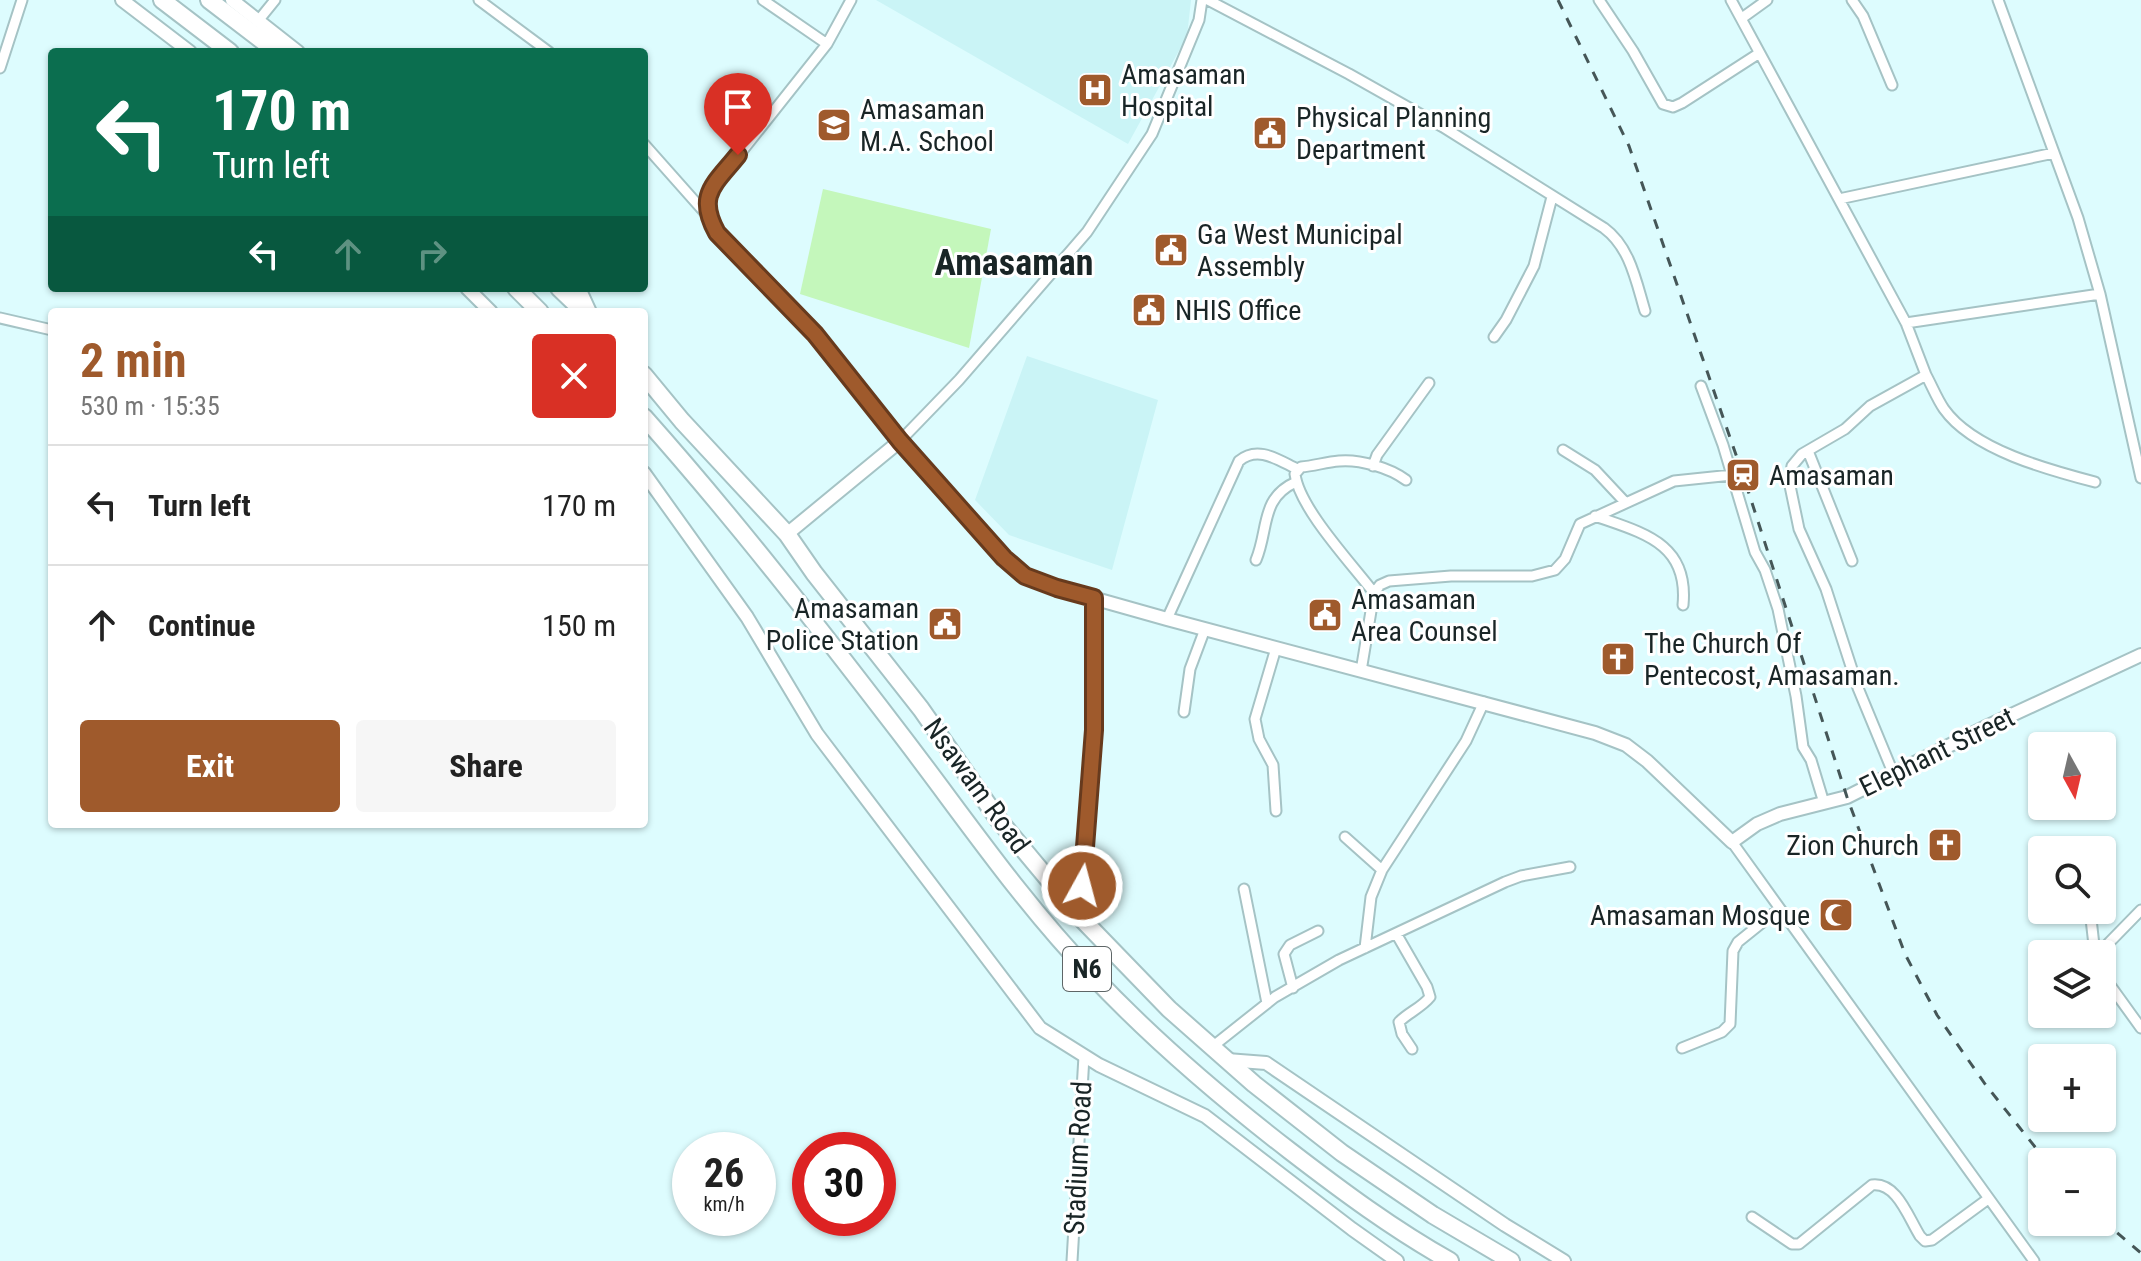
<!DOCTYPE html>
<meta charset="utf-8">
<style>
body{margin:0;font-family:"Roboto Condensed",sans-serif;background:#f6f6f6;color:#222;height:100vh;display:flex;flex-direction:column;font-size:30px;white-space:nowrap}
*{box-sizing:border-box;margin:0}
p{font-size:26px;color:#767676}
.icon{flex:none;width:44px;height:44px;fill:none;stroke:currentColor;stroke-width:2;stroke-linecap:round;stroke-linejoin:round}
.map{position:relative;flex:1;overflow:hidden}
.drawer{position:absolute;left:48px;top:308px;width:600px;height:520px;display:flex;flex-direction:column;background:#fff;border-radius:8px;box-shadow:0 2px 6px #0004}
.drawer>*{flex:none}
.banner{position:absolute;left:48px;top:48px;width:600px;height:244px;border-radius:8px;box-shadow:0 2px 6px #0004;background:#0b6e4f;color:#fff;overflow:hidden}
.needle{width:52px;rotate:172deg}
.tools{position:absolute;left:2028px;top:732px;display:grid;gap:16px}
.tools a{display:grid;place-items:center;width:88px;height:88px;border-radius:8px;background:#fff;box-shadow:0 2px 6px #0004;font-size:40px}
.speed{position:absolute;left:672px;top:1132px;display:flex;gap:16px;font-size:40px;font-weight:700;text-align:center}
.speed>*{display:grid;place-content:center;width:104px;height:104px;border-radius:50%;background:#fff;box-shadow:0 2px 6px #0004;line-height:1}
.speed small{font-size:20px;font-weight:400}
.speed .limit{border:12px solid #d22;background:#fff;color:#111}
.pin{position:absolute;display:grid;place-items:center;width:68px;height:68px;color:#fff;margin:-82px -34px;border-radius:50% 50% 50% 0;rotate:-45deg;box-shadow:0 0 8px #0007}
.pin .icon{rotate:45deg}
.me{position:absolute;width:88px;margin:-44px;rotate:7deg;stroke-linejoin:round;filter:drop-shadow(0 0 6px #0008)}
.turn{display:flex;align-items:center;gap:28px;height:168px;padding:0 32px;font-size:36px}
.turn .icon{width:104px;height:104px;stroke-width:2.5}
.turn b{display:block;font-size:56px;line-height:68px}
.lanes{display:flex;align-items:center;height:76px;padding:0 32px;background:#0003;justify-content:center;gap:40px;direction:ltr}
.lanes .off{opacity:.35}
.round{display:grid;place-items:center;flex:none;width:84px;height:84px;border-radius:8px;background:#f6f6f6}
.head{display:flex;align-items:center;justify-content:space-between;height:136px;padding:0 32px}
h1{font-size:48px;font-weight:700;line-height:60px;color:#9f5a2c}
.button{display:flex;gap:16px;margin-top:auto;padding:16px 32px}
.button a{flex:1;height:92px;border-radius:8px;background:#9f5a2c;color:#fff;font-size:32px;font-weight:700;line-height:92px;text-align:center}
.button a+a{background:#f6f6f6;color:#222}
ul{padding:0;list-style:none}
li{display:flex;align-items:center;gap:24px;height:120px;padding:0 32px;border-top:2px solid #e0e0e0}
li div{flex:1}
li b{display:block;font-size:30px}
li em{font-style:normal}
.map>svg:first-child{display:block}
.built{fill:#caf4f6}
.green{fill:#c4f7bb}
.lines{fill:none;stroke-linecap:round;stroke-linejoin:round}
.street-casing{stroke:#a5c3c5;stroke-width:13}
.secondary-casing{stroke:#a5c3c5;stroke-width:16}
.highway-casing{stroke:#a5c3c5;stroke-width:20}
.street{stroke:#fff;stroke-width:9}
.secondary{stroke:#fff;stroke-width:12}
.highway{stroke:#fff;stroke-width:16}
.rail{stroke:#455657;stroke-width:3;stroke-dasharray:10 10;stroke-linecap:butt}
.route-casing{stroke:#673a1d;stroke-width:20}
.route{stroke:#9f5a2c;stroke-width:14}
.labels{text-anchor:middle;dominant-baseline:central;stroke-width:6;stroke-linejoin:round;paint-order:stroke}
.shield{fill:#fff;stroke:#5e6667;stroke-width:2}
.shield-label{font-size:26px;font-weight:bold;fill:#192526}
.poi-label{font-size:28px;fill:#192526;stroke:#fff;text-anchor:start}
.street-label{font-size:28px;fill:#192526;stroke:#fff}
.district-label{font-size:36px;font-weight:bold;fill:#192526;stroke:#fff}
</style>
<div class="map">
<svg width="2141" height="1261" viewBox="0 0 2141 1261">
<rect width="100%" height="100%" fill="#ddfcfe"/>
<path class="built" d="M876,0H1191L1187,36L1128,144Z
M1027,356L1158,400L1112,570L1009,535L975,500Z"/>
<path class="green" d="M823,189L991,229L969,348L800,294Z"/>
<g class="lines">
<g class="street-casing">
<path id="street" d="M479,0L549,52
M763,0L827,44
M1208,0L1349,74L1443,127L1604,228C1630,247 1636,281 1645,311
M1599,0L1633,51L1663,104L1673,107L1682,103L1758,54
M1731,0L1906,323L1926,375L1870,406L1845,429L1802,454L1792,466L1789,481L1799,529L1826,589L1858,688L1894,775
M1852,0L1863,16L1892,85
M1998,0L2078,218L2100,294L2141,478
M1742,18L1767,0
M258,21L275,0
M0,68L22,0
M644,144L707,215L717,233L815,334L900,441L959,380L1087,232L1152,134L1199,20L1202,0
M1839,199L2054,153
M707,215L708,194L827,44L851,0
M0,318L52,330
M1906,323L2100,294
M1494,337L1506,320L1534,266L1552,197
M1926,375C1932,386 1937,399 1944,409C1973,450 2049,470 2095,482
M1701,386L1723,445L1755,552L1765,570L1778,609L1796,696L1803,747L1811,760L1824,803
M1563,450L1595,470L1624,501
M1808,451L1852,561
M1373,466L1377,455L1429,383
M1595,516C1643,533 1689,543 1683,605
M1256,560C1269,529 1260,498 1296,482
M1374,593C1352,564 1299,508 1295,474L1301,467C1314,466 1326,462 1339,461C1360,459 1390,468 1406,480
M1167,619L1239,461C1258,445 1278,460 1297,469
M1361,671L1374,593L1380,585L1389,581L1451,576H1532L1555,570L1565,559L1580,524L1674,481L1732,475
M1184,712L1190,669L1205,629
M1276,811L1273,765L1259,739L1255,719L1276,648
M1345,837L1382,870
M1732,842L2034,1261
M1244,889L1267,1003
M2090,910L2095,954
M1078,915C1092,810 1094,704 1094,598
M1397,935L1427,987L1430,997C1421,1008 1409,1012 1399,1022L1402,1034L1412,1049
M1365,948L1371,897L1382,870L1466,741L1484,702
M2098,954L2141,910
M2102,974L2141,1028
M1293,988L1284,954L1290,945L1318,931
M1212,1047L1275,997L1339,960L1505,882L1521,876L1570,867
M1682,1048L1722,1032L1730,1024L1733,951L1738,942L1779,909
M1752,1217L1792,1244H1799L1872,1185C1897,1182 1908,1217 1920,1236L1925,1241L1932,1240L1988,1199
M1072,1261L1084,1056"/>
</g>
<g class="secondary-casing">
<path id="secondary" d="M122,0L190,52
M232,0L298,52
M467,288L491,312
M579,288L590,312
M644,473L747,617L817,734L1040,1028L1099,1065L1205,1116L1352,1229L1397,1261
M787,534L900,441L1004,558L1025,576L1057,588L1167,619L1595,733L1626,745L1647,761L1732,842L1757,824L1780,814L1847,797L1988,726L2141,655
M1227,1060L1266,1063L1505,1225L1564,1261"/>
</g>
<g class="highway-casing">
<path id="highway" d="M162,0L230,52
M209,0L277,52
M516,288L540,312
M559,288L584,312
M644,375L682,421L787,534L814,573L921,709L998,819L1078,915L1169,1009L1254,1084L1342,1153L1433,1215L1511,1261
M644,417C734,518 817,625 899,732C962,814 1020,900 1091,974C1152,1039 1220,1097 1290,1151C1342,1191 1393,1229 1450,1261"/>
</g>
<use href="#street" class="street"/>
<use href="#secondary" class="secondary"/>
<use href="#highway" class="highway"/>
<path class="rail" d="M1558,0L1629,146L1743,475L1847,797L1905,954L1937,1015L1985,1084L2047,1162
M2102,1220L2141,1253"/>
</g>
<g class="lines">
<g class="route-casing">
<path id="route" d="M738,155C714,185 696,195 717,233L815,334L900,441L1004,558L1025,576L1057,588L1094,598V730L1082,886"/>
</g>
<use href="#route" class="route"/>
</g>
<defs>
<g id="hospital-square" transform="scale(1.8)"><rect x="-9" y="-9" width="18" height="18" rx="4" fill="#9f5a2c" stroke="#fff"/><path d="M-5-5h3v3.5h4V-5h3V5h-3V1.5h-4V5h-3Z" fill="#fff"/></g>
<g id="school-square" transform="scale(1.8)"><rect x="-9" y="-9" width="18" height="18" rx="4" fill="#9f5a2c" stroke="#fff"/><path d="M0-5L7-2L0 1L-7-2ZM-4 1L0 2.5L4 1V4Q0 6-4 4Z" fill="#fff"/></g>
<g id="civic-square" transform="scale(1.8)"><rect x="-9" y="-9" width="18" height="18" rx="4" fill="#9f5a2c" stroke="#fff"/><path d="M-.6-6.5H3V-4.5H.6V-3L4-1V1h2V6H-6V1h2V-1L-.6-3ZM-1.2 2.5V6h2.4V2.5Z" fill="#fff"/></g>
<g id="station-square" transform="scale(1.8)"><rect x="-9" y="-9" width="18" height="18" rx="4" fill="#9f5a2c" stroke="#fff"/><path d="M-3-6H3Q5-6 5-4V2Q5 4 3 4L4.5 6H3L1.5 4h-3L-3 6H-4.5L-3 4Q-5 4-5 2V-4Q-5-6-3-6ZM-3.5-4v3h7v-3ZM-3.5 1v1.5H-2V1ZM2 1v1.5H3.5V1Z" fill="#fff"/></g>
<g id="church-square" transform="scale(1.8)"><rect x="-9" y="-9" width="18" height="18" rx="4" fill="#9f5a2c" stroke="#fff"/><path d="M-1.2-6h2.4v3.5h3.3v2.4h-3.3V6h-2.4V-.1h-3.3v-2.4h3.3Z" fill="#fff"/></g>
<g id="mosque-square" transform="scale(1.8)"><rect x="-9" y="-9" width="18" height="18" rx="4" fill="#9f5a2c" stroke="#fff"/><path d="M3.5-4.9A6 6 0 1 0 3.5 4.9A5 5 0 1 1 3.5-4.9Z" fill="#fff"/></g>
</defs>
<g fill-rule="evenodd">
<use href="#hospital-square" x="1095" y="90"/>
<use href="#school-square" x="834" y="125"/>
<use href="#civic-square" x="1270" y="133"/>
<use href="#civic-square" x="1171" y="250"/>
<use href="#civic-square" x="1149" y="310"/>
<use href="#station-square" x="1743" y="475"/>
<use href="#civic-square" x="1325" y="615"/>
<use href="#civic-square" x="945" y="624"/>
<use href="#church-square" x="1618" y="659"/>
<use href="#church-square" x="1945" y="845"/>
<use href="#mosque-square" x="1836" y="915"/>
</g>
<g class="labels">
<rect class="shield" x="1063" y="947" width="48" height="44" rx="6"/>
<g class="shield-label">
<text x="1087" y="969">N6</text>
</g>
<g class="poi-label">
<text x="1121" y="74">Amasaman<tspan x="1121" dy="32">Hospital</tspan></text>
<text x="860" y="109">Amasaman<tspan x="860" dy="32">M.A. School</tspan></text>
<text x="1296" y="117">Physical Planning<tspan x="1296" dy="32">Department</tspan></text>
<text x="1197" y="234">Ga West Municipal<tspan x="1197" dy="32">Assembly</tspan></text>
<text x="1175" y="310">NHIS Office</text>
<text x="1769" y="475">Amasaman</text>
<text x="1351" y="599">Amasaman<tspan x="1351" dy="32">Area Counsel</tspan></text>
<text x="919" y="608" text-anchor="end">Amasaman<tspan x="919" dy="32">Police Station</tspan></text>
<text x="1644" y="643">The Church Of<tspan x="1644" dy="32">Pentecost, Amasaman.</tspan></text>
<text x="1919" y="845" text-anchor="end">Zion Church</text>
<text x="1810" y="915" text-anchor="end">Amasaman Mosque</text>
</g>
<g class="street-label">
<text transform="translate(1937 752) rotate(-26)">Elephant Street</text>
<text transform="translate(977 786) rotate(54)">Nsawam Road</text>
<text transform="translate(1078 1158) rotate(-87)">Stadium Road</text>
</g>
<g class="district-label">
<text x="1014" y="263">Amasaman</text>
</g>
</g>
</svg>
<div class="tools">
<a><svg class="needle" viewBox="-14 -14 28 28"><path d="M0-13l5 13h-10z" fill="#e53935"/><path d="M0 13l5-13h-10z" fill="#767676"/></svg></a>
<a><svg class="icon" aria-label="search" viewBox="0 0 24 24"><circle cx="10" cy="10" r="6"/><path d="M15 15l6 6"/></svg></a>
<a><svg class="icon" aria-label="layers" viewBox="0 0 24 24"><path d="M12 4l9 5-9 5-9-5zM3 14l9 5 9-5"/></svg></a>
<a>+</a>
<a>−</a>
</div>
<div class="speed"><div>26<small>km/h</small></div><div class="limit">30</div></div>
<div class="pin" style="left:738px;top:155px;background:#d93025"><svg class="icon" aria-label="arrive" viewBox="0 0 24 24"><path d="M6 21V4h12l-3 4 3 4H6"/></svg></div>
<svg class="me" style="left:1082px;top:886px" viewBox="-20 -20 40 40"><circle r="17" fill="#9f5a2c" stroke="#fff" stroke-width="3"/><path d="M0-11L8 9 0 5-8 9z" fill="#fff"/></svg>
<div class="banner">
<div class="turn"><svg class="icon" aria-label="left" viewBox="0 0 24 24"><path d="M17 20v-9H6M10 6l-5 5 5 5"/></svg><div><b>170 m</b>Turn left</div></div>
<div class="lanes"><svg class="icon" aria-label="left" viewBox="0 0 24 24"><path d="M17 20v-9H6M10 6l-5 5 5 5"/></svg><svg class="icon off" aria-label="ahead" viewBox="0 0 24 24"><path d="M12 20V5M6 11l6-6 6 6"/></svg><svg class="icon off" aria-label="right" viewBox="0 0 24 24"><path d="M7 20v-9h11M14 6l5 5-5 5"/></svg></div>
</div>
<section class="drawer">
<div class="head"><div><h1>2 min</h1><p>530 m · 15:35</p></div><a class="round" style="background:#d93025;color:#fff"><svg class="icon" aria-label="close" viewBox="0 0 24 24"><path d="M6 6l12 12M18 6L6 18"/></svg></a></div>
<ul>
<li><svg class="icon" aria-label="left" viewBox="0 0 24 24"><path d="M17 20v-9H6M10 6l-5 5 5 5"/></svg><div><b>Turn left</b></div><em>170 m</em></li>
<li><svg class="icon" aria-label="ahead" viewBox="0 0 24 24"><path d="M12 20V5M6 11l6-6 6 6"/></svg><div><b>Continue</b></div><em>150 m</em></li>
</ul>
<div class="button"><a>Exit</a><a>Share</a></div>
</section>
</div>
